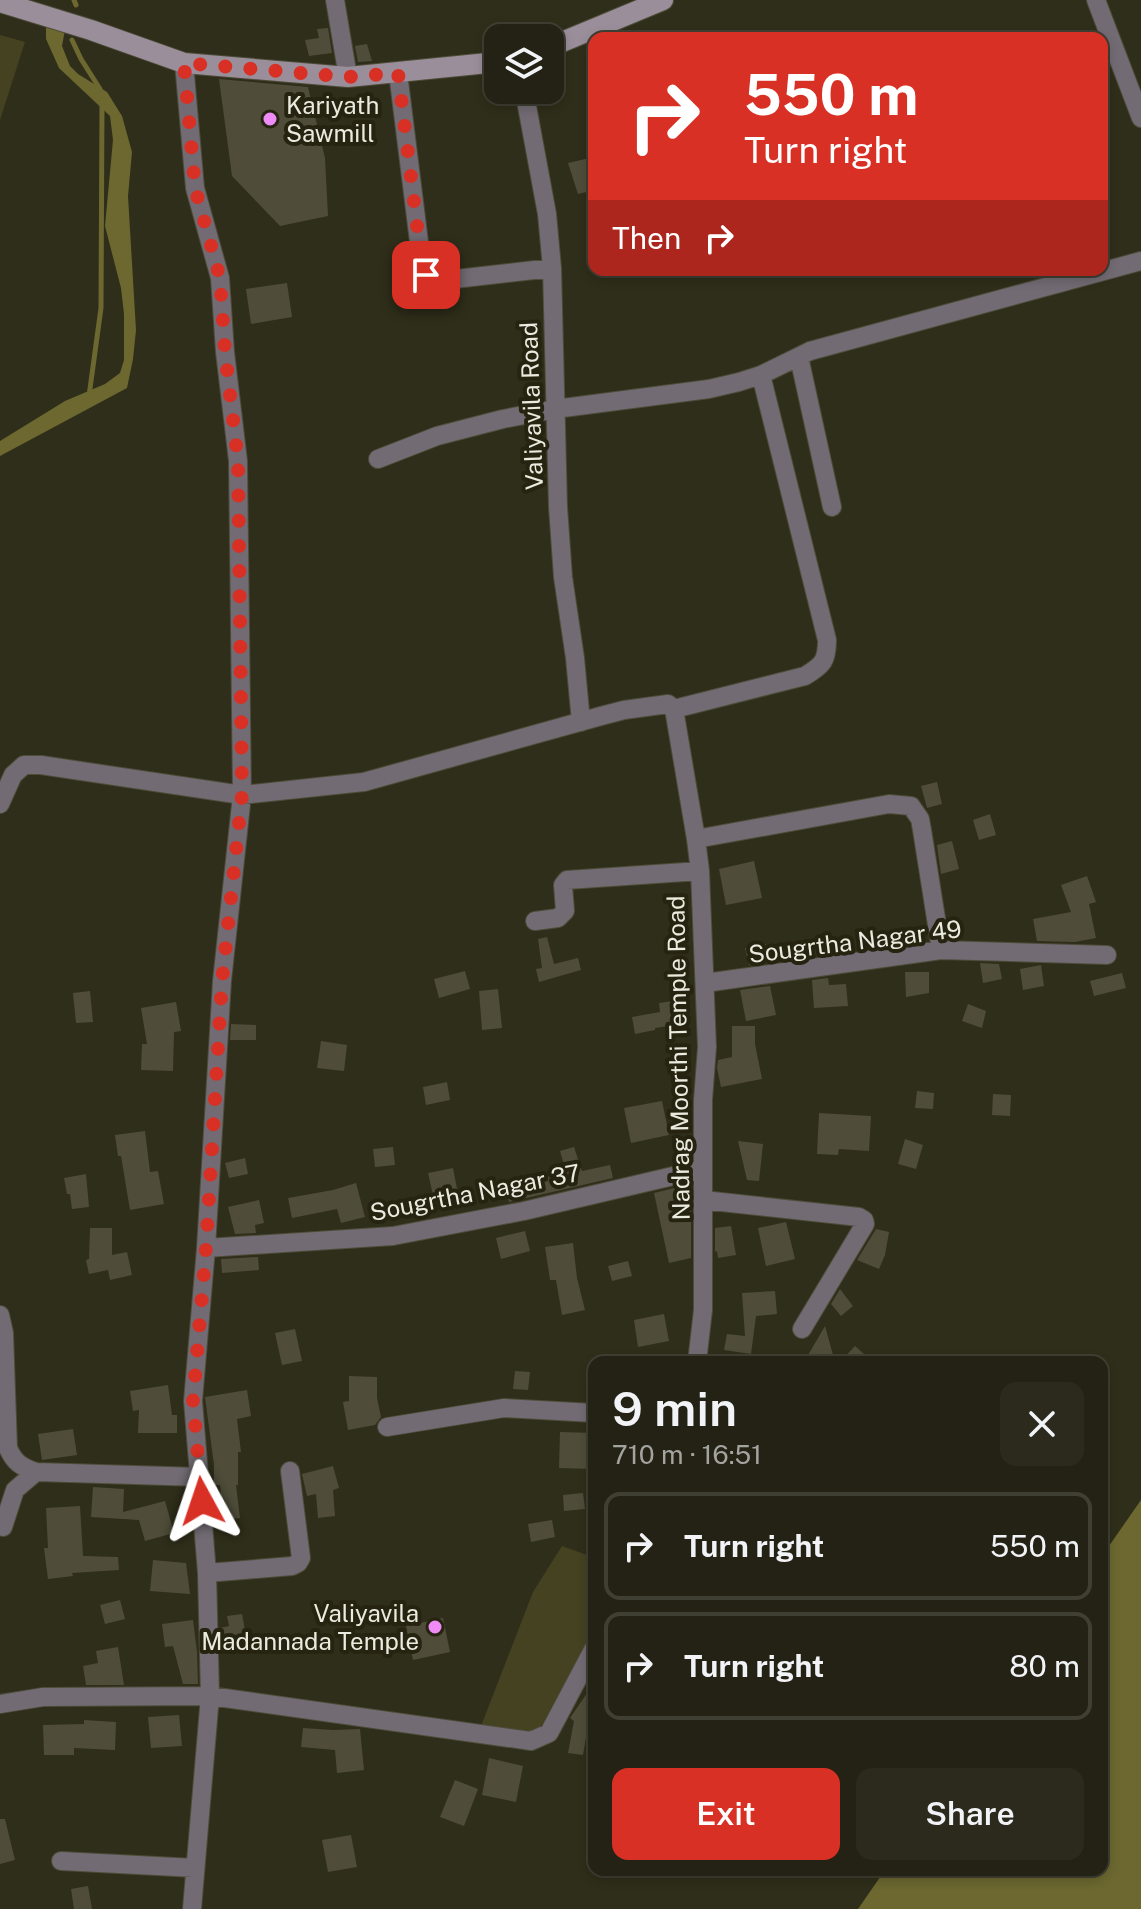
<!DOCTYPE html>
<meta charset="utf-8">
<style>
body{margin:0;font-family:"Public Sans",sans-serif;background:#2b2a1d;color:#f1f3f6;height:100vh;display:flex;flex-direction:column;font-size:30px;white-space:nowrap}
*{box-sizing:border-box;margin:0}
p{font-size:26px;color:#a3a4a0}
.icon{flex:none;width:44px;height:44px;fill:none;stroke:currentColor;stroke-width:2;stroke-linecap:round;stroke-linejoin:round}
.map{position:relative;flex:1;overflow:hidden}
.drawer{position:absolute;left:588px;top:1356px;width:520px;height:520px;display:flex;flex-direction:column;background:#232214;border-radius:16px;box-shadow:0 4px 12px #0003,0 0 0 2px #403f34}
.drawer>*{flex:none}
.hud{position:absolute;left:588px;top:32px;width:520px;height:244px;border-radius:16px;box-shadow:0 4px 12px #0003,0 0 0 2px #403f34;background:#d93025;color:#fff;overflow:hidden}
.controls{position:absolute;left:484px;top:24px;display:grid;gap:16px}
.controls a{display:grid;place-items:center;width:80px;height:80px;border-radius:16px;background:#232214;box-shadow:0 4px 12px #0003,0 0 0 2px #403f34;font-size:40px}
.pin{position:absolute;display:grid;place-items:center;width:68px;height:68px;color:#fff;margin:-34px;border-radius:16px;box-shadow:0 4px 12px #0006}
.me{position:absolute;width:88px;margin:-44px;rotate:355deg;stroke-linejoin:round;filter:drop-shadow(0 0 6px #0008)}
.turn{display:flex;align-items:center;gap:28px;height:168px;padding:0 24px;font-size:36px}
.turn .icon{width:104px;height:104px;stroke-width:2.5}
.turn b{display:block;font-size:56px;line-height:68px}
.then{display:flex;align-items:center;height:76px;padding:0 24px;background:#0003;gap:16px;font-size:30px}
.round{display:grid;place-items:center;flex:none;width:84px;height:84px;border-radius:16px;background:#2b2a1d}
.head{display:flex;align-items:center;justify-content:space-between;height:136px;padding:0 24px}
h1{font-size:48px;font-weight:600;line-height:60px}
.action{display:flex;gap:16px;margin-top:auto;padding:16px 24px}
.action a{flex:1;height:92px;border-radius:16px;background:#d93025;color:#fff;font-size:32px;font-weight:600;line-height:92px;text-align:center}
.action a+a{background:#2b2a1d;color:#f1f3f6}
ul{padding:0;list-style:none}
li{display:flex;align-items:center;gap:24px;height:108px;margin:0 16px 12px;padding:0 8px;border:4px solid #403f34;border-radius:16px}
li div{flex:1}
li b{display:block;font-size:30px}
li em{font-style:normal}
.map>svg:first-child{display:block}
.green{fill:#454222}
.water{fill:#6c6830}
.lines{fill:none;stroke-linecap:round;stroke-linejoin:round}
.stream{stroke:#6c6830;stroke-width:5}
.building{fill:#4f4d39}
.minor-casing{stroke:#4d4c39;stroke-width:20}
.secondary-casing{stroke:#4d4c39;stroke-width:22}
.minor{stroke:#726b73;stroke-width:18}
.secondary{stroke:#9a8e9a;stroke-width:20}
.route{stroke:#d93025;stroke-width:14;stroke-dasharray:0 25.2}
.poi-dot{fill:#ee8bf7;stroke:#262411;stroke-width:3}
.labels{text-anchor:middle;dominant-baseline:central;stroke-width:8;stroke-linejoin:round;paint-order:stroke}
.poi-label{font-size:24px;fill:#eaeade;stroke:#262411;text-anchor:start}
.street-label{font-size:24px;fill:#eaeade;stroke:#262411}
</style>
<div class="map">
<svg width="1141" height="1909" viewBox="0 0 1141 1909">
<rect width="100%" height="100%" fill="#2f2e1a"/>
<path class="green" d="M0,35L25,42L0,120Z
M594,1536V1628L538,1732L481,1726L533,1592L562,1546L587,1555Z"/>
<path class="water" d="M46,26L65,30L62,46L70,66L78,74L107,92L122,116L132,152L128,196L136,330L133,359L127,388L0,456V441L65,401L105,384L120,373L124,360V314L121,288L105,226L113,140L110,116L59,68L46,39Z
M1141,1500V1909H858L885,1870H1102V1556Z"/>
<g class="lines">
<path class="stream" d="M74,0L76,5
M72,40L81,59L100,89
M89,396L101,308L102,103"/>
</g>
<path class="building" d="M328,28L332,53L309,56L305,40L319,38L317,29Z
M367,44L372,61L358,62L355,46Z
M219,79L308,87L325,158L328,216L280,226L232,176Z
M594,157V190L578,194L568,163Z
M287,283L292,317L251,324L246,289Z
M937,782L942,804L927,808L921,786Z
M990,814L996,835L979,840L973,820Z
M952,841L959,869L941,874L937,845Z
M754,861L762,898L726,905L719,869Z
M1087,876L1096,902L1089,904L1096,938L1075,942L1037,941L1033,919L1071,912L1061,885Z
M547,937L554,964L578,958L581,970L539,982L536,969L542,968L538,939Z
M821,940L823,954L803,957L801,944Z
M766,944L770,962L749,965L745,948Z
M980,963L999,964L1002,979L983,983Z
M1041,965L1044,986L1023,990L1020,969Z
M465,971L470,989L439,998L434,979Z
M905,972H929V993L906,997Z
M1122,973L1126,988L1094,996L1090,981Z
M828,978L829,985L846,984L848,1006L814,1008L812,980Z
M770,986L776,1015L746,1021L740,990Z
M498,989L502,1028L482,1030L479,991Z
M90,991L93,1022L76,1023L73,993Z
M687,999L690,1023L655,1028V1030L635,1034L632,1017L660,1012L659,1003Z
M176,1002L181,1031L174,1032L173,1071L141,1070L142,1044H147L141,1008Z
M968,1004L986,1011L982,1028L962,1021Z
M231,1024L256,1025V1040H230Z
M732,1026H755V1044L762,1079L721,1087L717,1068L718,1060L732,1057Z
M321,1041L347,1045L344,1071L317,1068Z
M447,1082L450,1100L426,1105L423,1087Z
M917,1091L934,1093L933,1109L915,1108Z
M993,1094L1011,1095L1010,1116L992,1115Z
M662,1101L669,1135L631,1143L624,1108Z
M819,1113L871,1116L869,1151L839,1149L838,1155L817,1154Z
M145,1131L150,1172L158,1171L164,1204L130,1210L121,1156H118L115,1135Z
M905,1139L923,1145L916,1169L898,1164Z
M738,1141L763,1144L759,1181L747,1180Z
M393,1147L395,1165L375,1167L373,1149Z
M574,1147L582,1171L610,1165L613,1178L509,1202L507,1192L548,1181L547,1176L566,1172L560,1151Z
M245,1158L248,1174L229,1178L225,1163Z
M453,1168L459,1199L435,1204L428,1173Z
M86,1174L89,1207L72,1209L70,1194H67L64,1178Z
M356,1183L365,1217L341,1223L337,1209L292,1218L288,1198L333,1190Z
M691,1184V1258L669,1263L654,1193Z
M259,1200L264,1223L255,1225L256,1233L235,1234L228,1207Z
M786,1222L795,1259L766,1266L758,1228Z
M731,1226L736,1255L718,1258L717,1251L715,1252V1228Z
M90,1228H112V1255L127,1252L132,1275L110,1280L108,1270L89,1274L86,1260L89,1259Z
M876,1229L889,1232L885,1255L879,1269L857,1260Z
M525,1231L530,1251L501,1259L496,1238Z
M573,1243L577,1278L585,1310L562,1315L556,1280H550L545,1247Z
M258,1257L259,1270L222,1273L221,1259Z
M628,1261L632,1276L612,1281L608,1266Z
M840,1289L853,1306L841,1316L831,1304Z
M775,1291L777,1314L756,1316L751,1354L724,1350L727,1334L745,1336L742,1293Z
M664,1314L669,1341L638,1347L634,1320Z
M825,1326L835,1362H804Z
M295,1329L302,1361L282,1365L275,1333Z
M855,1346L873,1362H840Z
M515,1371L530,1372L528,1390L513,1389Z
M349,1376L377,1377V1398L381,1417L375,1425L348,1430L343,1402L349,1401Z
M168,1385L172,1415H177V1433H138L139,1410L133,1411L130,1391Z
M247,1390L251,1416L237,1419L241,1452H238V1485H236L240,1518L224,1520L220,1485H214V1465L205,1397Z
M73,1429L77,1455L42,1460L38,1434Z
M560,1432L594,1433V1469L559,1468Z
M333,1466L339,1488L333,1490L335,1516L318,1518L316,1494L307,1496L302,1474Z
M93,1487L124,1489L123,1512L165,1501L174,1533L145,1541L139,1520L91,1517Z
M583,1493L585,1509L564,1511L563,1495Z
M80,1506L83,1556L118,1557L119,1570L72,1573L73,1576L48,1579L44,1548H48L46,1508Z
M552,1520L555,1537L531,1542L528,1524Z
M153,1560L186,1563L190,1594L150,1591Z
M120,1600L125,1619L105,1624L100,1605Z
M242,1614L248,1647L225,1652L220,1628L229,1626L227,1616Z
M443,1618L450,1652L413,1660L406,1626Z
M193,1620L197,1652L198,1684H183L173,1646L165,1647L162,1624Z
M118,1647L124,1685H86L83,1666L98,1663L96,1651Z
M594,1683V1736L587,1731L583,1755L568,1753L574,1721L570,1718Z
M179,1715L182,1746L151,1748L148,1717Z
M84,1720L116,1722L115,1750L74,1748V1755H44L43,1725L84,1724Z
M303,1728L333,1730L360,1729L364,1770L337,1773L335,1750L301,1747Z
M489,1758L523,1766L516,1802L482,1795Z
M455,1780L478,1789L464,1826L440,1817Z
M0,1819H5L15,1860L0,1864Z
M351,1835L357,1867L328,1872L322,1840Z
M88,1886L92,1909H74L71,1889Z"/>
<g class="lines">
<g class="minor-casing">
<path id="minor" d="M335,0L348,77
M1096,0L1141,118
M184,63L195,188L220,278L225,352L238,461L242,795L222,981L206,1248L193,1401L207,1573L210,1696L192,1909
M398,73L421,258L426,275L438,281L552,268
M524,90L547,214L552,268L558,507L563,577L575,658L581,722
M799,357L832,507
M378,459L437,436L503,419L555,409L709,389L739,382L761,375L810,351L1141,261
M674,709L805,676C823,665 827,661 827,640L761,375
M0,804L13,775L24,765H41L242,795L364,782L601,716L624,710L668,704L674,709L696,839L700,871L707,1047L703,1100V1310L697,1362
M696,839L889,804L911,806L920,819L922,830L941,950
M535,921L558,918L565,911L563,885L567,880L700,871
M705,983L941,950L1107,955
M703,1200L859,1217L864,1220L865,1224L802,1329
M206,1248L393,1236L524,1211L703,1169
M0,1315L4,1333L8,1448C14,1462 21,1467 36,1472L200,1477
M387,1427L504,1408L594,1413
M0,1526L3,1527L15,1490L36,1472
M207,1573L292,1566L298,1563L301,1558L290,1471
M0,1704L43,1697L210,1696L531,1741L549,1733L594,1648
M61,1861L195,1868"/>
</g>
<g class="secondary-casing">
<path id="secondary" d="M0,2L91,30L184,63L348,77L498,62
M550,47L663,0"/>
</g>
<use href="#minor" class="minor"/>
<use href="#secondary" class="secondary"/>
</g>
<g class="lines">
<path class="route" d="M202,1501L193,1401L206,1248L222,981L242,795L241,704L238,461L225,352L220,278L195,188L184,63L348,77L398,73L421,258L426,275"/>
</g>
<g class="poi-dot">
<circle cx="270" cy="119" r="8"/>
<circle cx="435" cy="1627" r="8"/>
</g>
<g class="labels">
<g class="poi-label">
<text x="286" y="105">Kariyath<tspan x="286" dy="28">Sawmill</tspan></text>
<text x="419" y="1613" text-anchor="end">Valiyavila<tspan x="419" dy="28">Madannada Temple</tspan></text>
</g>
<g class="street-label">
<text transform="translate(531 406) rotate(-92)">Valiyavila Road</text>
<text transform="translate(855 941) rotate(-7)">Sougrtha Nagar 49</text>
<text transform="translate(678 1058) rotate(-91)">Nadrag Moorthi Temple Road</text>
<text transform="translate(475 1192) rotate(-11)">Sougrtha Nagar 37</text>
</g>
</g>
</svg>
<div class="controls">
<a><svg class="icon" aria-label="layers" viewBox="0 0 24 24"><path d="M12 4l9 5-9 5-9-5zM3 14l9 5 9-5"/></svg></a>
</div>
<div class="pin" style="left:426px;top:275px;background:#d93025"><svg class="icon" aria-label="arrive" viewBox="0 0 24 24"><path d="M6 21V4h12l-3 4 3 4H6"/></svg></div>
<svg class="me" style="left:202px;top:1501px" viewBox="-20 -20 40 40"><path d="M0-17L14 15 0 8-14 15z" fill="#d93025" stroke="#fff" stroke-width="4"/></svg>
<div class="hud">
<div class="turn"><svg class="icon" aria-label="right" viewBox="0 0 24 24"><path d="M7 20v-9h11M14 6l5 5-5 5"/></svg><div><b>550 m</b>Turn right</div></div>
<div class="then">Then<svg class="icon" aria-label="right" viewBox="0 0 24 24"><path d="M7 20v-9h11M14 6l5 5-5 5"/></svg></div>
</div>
<section class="drawer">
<div class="head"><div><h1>9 min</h1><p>710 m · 16:51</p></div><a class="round"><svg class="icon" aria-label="close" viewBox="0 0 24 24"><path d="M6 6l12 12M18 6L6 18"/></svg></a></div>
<ul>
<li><svg class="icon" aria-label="right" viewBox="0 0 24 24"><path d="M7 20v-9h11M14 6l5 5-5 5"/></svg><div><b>Turn right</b></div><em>550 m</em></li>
<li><svg class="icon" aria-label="right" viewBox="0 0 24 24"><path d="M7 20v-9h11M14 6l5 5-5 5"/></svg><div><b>Turn right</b></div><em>80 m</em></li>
</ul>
<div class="action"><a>Exit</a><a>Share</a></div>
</section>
</div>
